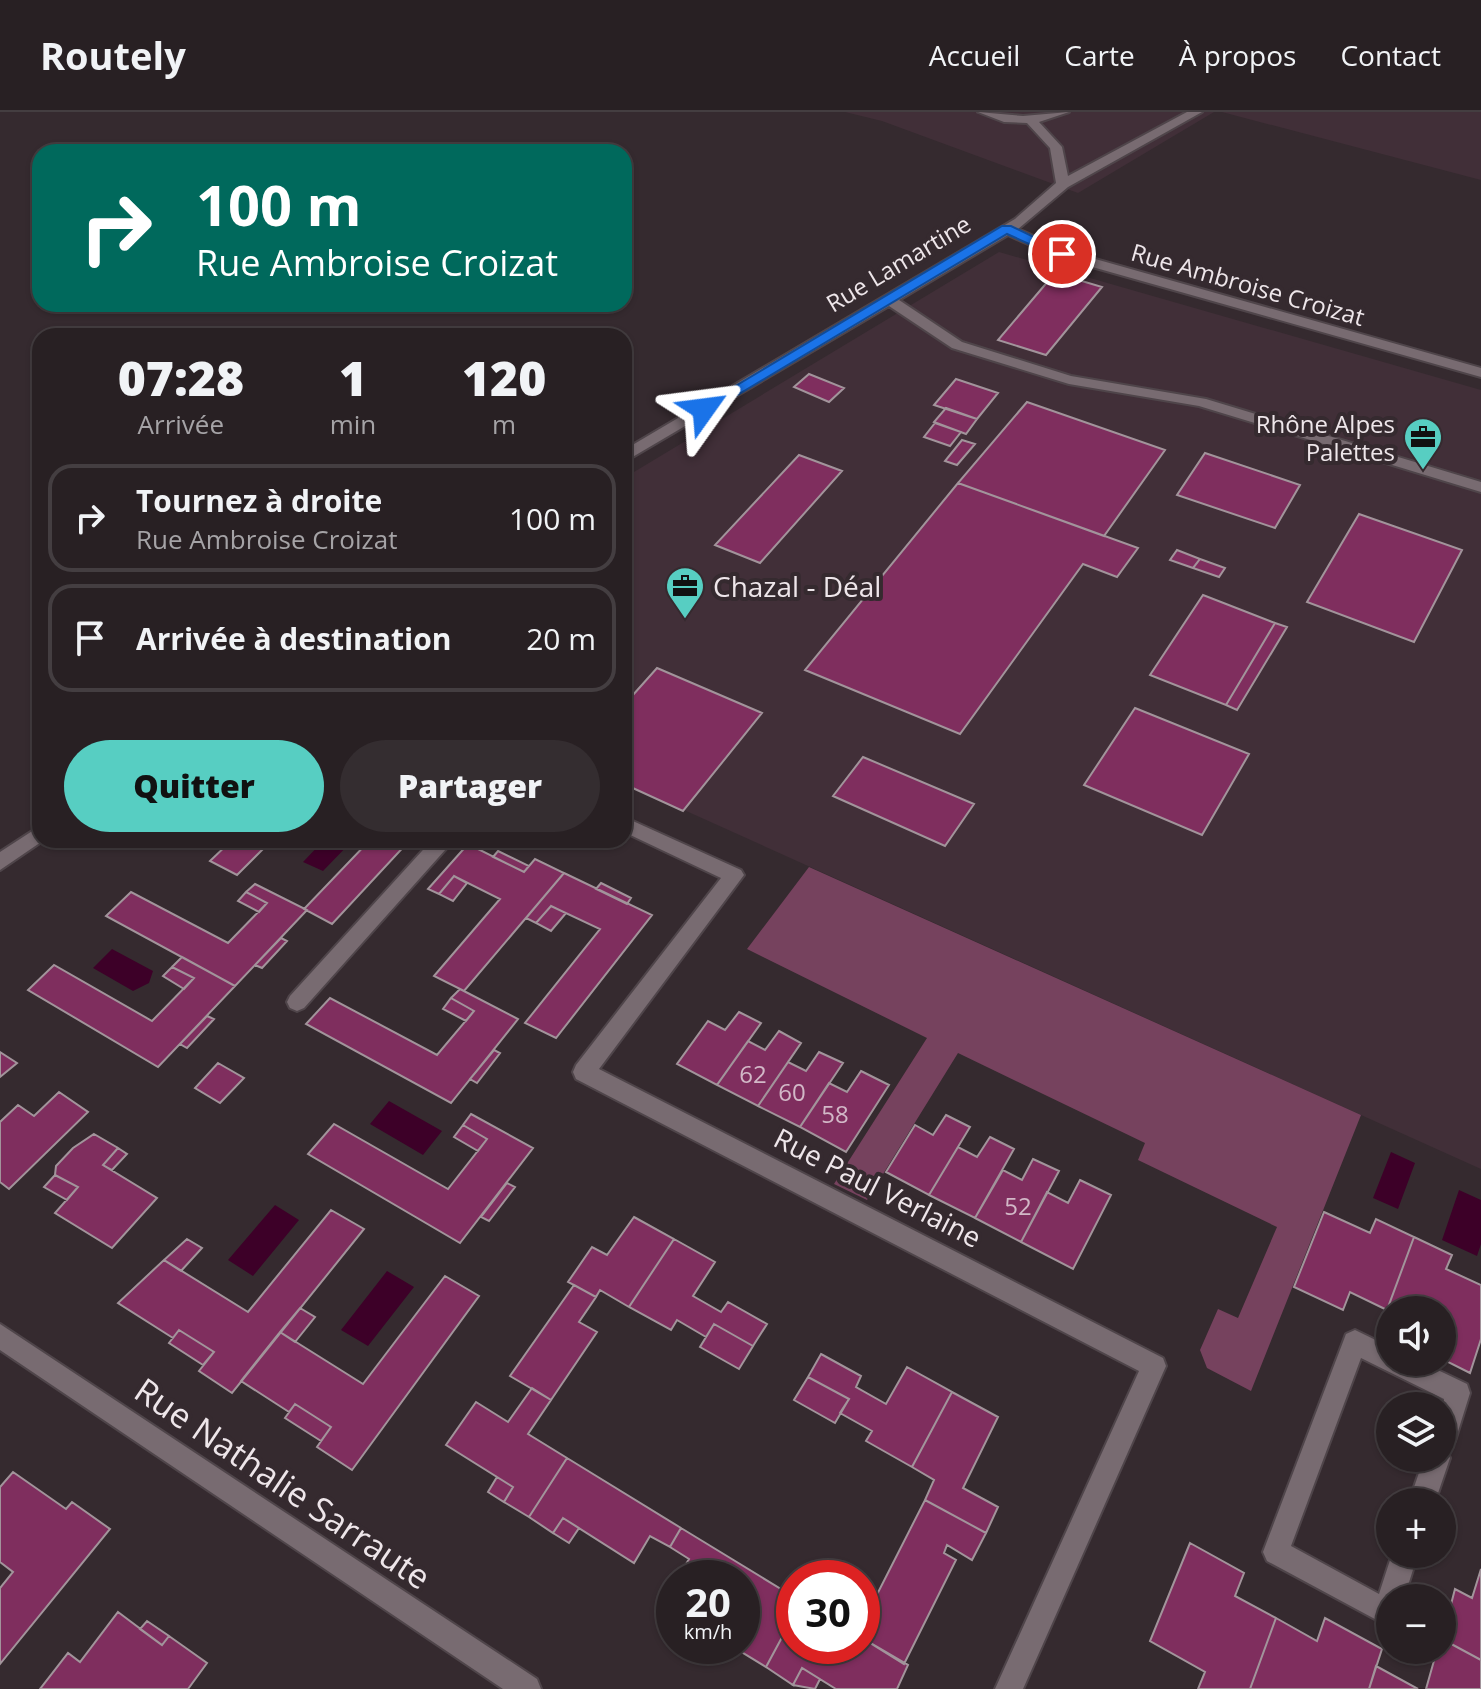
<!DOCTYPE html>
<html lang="fr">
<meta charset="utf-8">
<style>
body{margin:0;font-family:"Open Sans",sans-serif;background:#342d30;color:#f1f3f6;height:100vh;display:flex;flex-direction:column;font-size:30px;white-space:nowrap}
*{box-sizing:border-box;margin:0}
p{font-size:26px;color:#a5a3a6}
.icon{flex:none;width:44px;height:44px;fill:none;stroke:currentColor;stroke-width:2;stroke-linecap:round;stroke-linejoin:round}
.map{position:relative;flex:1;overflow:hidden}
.details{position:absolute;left:32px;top:216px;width:600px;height:520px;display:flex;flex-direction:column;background:#282023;border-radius:24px;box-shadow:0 2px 6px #0004,0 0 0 2px #443e41}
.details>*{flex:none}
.hud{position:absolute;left:32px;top:32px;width:600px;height:168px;border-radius:24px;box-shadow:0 2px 6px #0004,0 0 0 2px #443e41;background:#00695c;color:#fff;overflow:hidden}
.controls{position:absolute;left:1376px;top:1184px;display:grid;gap:16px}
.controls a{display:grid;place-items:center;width:80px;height:80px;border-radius:50%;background:#282023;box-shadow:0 2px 6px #0004,0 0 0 2px #443e41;font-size:40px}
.speed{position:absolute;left:656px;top:1448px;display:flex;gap:16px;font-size:40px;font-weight:700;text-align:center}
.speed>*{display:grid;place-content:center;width:104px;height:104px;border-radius:50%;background:#282023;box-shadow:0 2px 6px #0004,0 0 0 2px #443e41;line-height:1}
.speed small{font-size:20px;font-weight:400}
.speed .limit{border:12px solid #d22;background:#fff;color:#111}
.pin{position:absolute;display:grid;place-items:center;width:68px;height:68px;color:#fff;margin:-34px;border:4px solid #fff;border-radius:50%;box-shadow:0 2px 8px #0007}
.me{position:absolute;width:88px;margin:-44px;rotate:59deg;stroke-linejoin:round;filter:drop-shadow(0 0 6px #0008)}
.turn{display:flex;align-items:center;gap:28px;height:168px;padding:0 32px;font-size:36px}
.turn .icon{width:104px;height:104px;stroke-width:2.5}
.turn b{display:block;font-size:56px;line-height:68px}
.eta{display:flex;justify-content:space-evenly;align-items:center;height:136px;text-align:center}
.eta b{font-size:48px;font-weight:800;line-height:56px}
.primary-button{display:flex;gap:16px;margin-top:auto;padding:16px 32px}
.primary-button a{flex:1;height:92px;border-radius:48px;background:#57cec2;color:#111;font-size:32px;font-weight:800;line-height:92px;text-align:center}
.primary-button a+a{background:#342d30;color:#f1f3f6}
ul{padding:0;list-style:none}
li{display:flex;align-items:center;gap:24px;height:108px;margin:0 16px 12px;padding:0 16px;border:4px solid #443e41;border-radius:24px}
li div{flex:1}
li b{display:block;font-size:30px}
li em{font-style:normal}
header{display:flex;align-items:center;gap:48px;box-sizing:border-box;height:112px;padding:0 40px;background:#282023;border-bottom:2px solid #443e41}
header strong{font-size:38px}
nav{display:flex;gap:44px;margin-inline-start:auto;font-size:28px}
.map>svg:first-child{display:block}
.built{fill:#412f38}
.green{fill:#76425e}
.water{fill:#3d0028}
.building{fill:#7f2e5e;stroke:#a2949b;stroke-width:2}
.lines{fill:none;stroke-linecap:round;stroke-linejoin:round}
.minor-casing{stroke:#4f454a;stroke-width:4}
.minor{fill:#786b71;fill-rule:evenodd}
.route{fill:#1a73e8;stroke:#114b97;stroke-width:2}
.labels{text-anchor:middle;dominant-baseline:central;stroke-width:8;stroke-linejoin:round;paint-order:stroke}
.far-street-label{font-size:24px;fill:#eee6ea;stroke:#352a2f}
.far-poi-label{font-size:24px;fill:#eee6ea;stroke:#352a2f;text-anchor:end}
.number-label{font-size:24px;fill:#d2b8c7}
.poi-label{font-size:28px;fill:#eee6ea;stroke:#352a2f;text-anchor:start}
.street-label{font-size:28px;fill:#eee6ea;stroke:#352a2f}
.near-street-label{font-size:34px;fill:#eee6ea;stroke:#352a2f}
</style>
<header>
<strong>Routely</strong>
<nav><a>Accueil</a><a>Carte</a><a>À propos</a><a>Contact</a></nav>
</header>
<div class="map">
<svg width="1481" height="1577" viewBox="0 0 1481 1577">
<rect width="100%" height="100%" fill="#352a2f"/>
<path class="built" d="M845,0H1214L1078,81L882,9Z
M1222,0H1481V68Z
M999,140L1481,278V1057L624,671V366Z"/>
<path class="green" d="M809,755L1361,1003L1251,1279L1207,1256L1200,1238L1218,1197L1238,1206L1277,1115L1138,1048L1145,1031L958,941L867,1088L834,1072L927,926L747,837Z"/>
<path class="water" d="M324,728H353L323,759L303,750Z
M112,837L153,859L149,871L133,879L93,856Z
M389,989L442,1019L423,1043L370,1012Z
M1391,1040L1415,1051L1398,1097L1373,1086Z
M1459,1078L1481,1088V1132L1477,1144L1442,1128Z
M275,1093L299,1108L253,1164L228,1148Z
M387,1159L414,1175L368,1234L341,1218Z"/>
<path class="building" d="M1055,161L1102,175L1046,243L998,228Z
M809,262L844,276L829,290L794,275Z
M956,267L998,281L977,307L934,293Z
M1027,290L1165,338L1104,424L958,371Z
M946,296L977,307L966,322L934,310Z
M935,311L961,320L950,334L924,325Z
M962,328L975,332L957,353L945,349Z
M1205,341L1300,373L1275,416L1177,383Z
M799,343L842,359L760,451L715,433Z
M958,371L1138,436L1117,465L1083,452L960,622L805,558Z
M1359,402L1462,438L1414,530L1307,490Z
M1177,438L1200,447L1193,456L1170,448Z
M1200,447L1225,456L1219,465L1193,456Z
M1203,483L1275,511L1226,593L1150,563Z
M1275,511L1287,515L1237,598L1226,593Z
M657,556L762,601L683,699L624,672V593Z
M1135,596L1249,642L1202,723L1084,673Z
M863,645L974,692L945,734L833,684Z
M232,728H272L237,763L210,749Z
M370,728H410L332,812L304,797Z
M468,732L524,760L535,747L564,761L464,879L434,864L500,787L454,764L439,782L428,777Z
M498,739L529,754L524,760L493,745Z
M564,761L652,803L556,926L525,911L600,817L551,794L536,811L526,806Z
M454,764L467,771L453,789L439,782Z
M601,771L631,786L627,792L596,777Z
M255,772L307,798L235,874L106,804L131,780L228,831L267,791L246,780Z
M246,780L267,791L259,800L238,789Z
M551,794L566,801L551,819L536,811Z
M281,826L287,829L262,856L255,853Z
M182,845L235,874L158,955L28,878L54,853L152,909L194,866L172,855Z
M172,855L194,866L184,877L163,864Z
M460,877L518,907L451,991L306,912L330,886L437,943L474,899L451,886Z
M451,886L474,899L466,909L443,897Z
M739,900L761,911L717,973L677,952L708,909L725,918Z
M207,904L214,907L187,936L180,932Z
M779,919L801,931L758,994L717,973L748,929L765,938Z
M494,938L500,941L477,971L470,967Z
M0,940L17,951L0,965Z
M819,940L843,951L800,1015L758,994L788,950L806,959Z
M218,951L244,966L220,991L195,976Z
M861,959L889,973L846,1040L800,1015L829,971L847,980Z
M59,980L88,1000L9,1077L0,1070V1010L18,993L34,1004Z
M471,1002L533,1036L460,1131L308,1042L334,1012L448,1077L487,1027L463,1013Z
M946,1003L970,1015L929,1083L886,1060L915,1013L933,1023Z
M463,1013L487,1027L478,1039L454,1025Z
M94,1022L118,1036L103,1053L157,1086L112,1136L55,1101L78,1075L55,1063L56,1054L73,1036Z
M990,1025L1014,1037L975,1106L929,1083L958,1035L977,1045Z
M118,1036L127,1042L112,1058L103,1053Z
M1033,1047L1059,1059L1021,1130L975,1106L1003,1058L1022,1068Z
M55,1063L78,1075L67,1088L44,1075Z
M1080,1068L1111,1083L1073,1157L1021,1130L1047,1080L1068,1091Z
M507,1071L515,1075L489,1109L481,1105Z
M331,1098L364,1117L232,1281L199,1259L214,1240L179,1218L173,1226L118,1191L164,1148L248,1200Z
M1324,1100L1370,1121L1376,1107L1414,1125L1387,1198L1350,1180L1343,1198L1294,1175Z
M634,1105L674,1127L629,1195L600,1178L596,1185L568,1170L592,1135L607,1143Z
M1414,1125L1452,1143L1446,1157L1481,1173V1227L1470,1261L1442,1247V1198H1387Z
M187,1127L202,1136L181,1159L164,1148Z
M674,1127L715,1150L693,1184L721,1200L728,1190L767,1212L753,1234L714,1212L706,1225L677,1208L671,1218L629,1195Z
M445,1164L479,1184L352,1358L317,1335L331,1315L295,1292L289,1300L241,1269L280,1220L363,1272Z
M574,1173L596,1185L579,1210L597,1220L551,1288L510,1264Z
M300,1196L315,1205L295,1230L280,1220Z
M714,1212L753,1234L739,1257L700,1235Z
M179,1218L214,1240L203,1253L169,1231Z
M821,1242L861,1264L856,1275L886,1292L907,1255L952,1280L912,1355L866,1329L872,1319L840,1301L849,1287L808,1265Z
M808,1265L849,1287L835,1311L794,1288Z
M532,1276L551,1288L528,1322L567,1346L529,1405L504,1390L513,1375L446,1333L476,1290L508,1310Z
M952,1280L998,1305L963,1376L998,1395L986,1421L925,1388L934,1368L912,1355Z
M295,1292L331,1315L321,1329L285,1306Z
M567,1346L681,1416L670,1435L650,1424L634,1451L563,1406L553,1421L529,1405Z
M13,1360L66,1397L72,1390L110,1417L0,1552V1476L13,1460L0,1450V1375Z
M497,1365L513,1375L504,1390L488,1380Z
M925,1388L986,1421L972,1448L947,1433L944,1441L956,1448L904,1552L862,1526V1512Z
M563,1406L579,1416L569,1431L553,1421Z
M681,1416L794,1485V1503L766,1555L740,1539L748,1522L742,1518V1466H678L689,1447L670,1435Z
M1190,1431L1244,1461L1235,1484L1276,1506L1250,1577H1198L1205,1560L1150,1529Z
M1481,1457V1548L1442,1527L1455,1477L1472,1486Z
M118,1500L162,1533L169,1524L207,1551L188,1577H40L68,1541L80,1550Z
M794,1503V1534H862V1526L908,1553L897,1577H836L802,1556L793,1573L766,1555Z
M1276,1506L1317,1529L1325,1506L1382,1537L1369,1577H1250Z
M147,1509L169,1524L162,1533L140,1517Z
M1442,1527L1481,1548V1577H1426L1437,1538H1442Z
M1376,1554L1418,1577H1369Z
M802,1556L820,1567L815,1577L793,1573Z"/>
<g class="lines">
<g class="minor-casing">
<path id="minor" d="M978,0L1023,4L1069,0L1039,10L1062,35L1068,64L1187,0H1202L1068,75L1018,117L1067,139L1481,256V265L1057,145L1008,123L899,188L962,230L1071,264L1206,287L1481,370V380L1199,294L1069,272L952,236L889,194L624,350V338L1015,107L1056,71L1050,36L1027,11L1004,10Z
M624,705L741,758L744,763L599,957L1163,1246L1166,1254L1023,1577H995L1139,1259L576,967L573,960L576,953L721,766L624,720Z
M40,714V728H44L0,758V740Z
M432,728H454L304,896L297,899L290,896L287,890L290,884Z
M0,1212L537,1567L541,1577H503L0,1238Z
M1355,1218L1390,1235V1250H1421L1467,1272L1470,1281L1455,1329L1447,1339L1450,1346L1435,1390H1409L1424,1346H1442L1444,1287L1361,1246L1291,1434L1379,1482L1392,1442H1418L1404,1486H1390V1512L1386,1513L1267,1449L1263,1440L1343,1230L1346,1222Z"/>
</g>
<use href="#minor" class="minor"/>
</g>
<path class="route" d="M1002,114H1011L1069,142L1058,145L1007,122L709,300L697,297Z"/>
<defs>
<g id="office-pin" transform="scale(2)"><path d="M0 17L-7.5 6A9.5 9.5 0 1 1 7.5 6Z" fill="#57cec2" stroke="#352a2f"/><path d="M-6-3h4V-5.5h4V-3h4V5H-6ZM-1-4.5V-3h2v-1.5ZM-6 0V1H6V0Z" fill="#111"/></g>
</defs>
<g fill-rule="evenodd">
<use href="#office-pin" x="1423" y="325"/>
<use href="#office-pin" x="685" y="474"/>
</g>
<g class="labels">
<g class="far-street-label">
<text transform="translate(898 151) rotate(-31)">Rue Lamartine</text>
<text transform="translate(1248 172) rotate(16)">Rue Ambroise Croizat</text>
</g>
<g class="far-poi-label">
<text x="1395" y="311">Rhône Alpes<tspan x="1395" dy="28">Palettes</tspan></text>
</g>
<g class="number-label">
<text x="753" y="961">62</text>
<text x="792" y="979">60</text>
<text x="835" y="1001">58</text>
<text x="1018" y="1093">52</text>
</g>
<g class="poi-label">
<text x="713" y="474">Chazal - Déal</text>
</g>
<g class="street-label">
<text transform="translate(878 1075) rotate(27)">Rue Paul Verlaine</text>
</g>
<g class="near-street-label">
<text transform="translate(283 1371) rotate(34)">Rue Nathalie Sarraute</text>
</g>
</g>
</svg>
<div class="controls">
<a><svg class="icon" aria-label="sound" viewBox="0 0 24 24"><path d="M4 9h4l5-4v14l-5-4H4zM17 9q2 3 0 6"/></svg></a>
<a><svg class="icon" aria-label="layers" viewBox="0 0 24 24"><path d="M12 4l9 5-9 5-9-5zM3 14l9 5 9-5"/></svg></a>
<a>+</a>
<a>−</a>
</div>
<div class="speed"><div>20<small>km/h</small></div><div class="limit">30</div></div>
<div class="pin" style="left:1062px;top:142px;background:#d93025"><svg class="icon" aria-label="arrive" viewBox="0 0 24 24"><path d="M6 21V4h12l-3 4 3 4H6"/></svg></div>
<svg class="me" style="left:704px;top:297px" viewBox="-20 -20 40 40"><path d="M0-17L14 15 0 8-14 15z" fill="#1a73e8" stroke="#fff" stroke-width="4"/></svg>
<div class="hud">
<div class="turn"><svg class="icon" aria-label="right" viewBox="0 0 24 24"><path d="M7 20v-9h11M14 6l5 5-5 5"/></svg><div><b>100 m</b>Rue Ambroise Croizat</div></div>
</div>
<section class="details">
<div class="eta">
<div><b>07:28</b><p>Arrivée</p></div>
<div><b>1</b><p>min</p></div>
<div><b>120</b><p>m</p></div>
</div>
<ul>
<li><svg class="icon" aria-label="right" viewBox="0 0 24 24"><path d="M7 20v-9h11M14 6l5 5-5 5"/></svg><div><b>Tournez à droite</b><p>Rue Ambroise Croizat</p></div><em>100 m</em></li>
<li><svg class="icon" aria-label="arrive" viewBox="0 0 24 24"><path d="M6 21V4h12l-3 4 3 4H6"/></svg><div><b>Arrivée à destination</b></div><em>20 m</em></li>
</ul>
<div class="primary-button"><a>Quitter</a><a>Partager</a></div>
</section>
</div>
